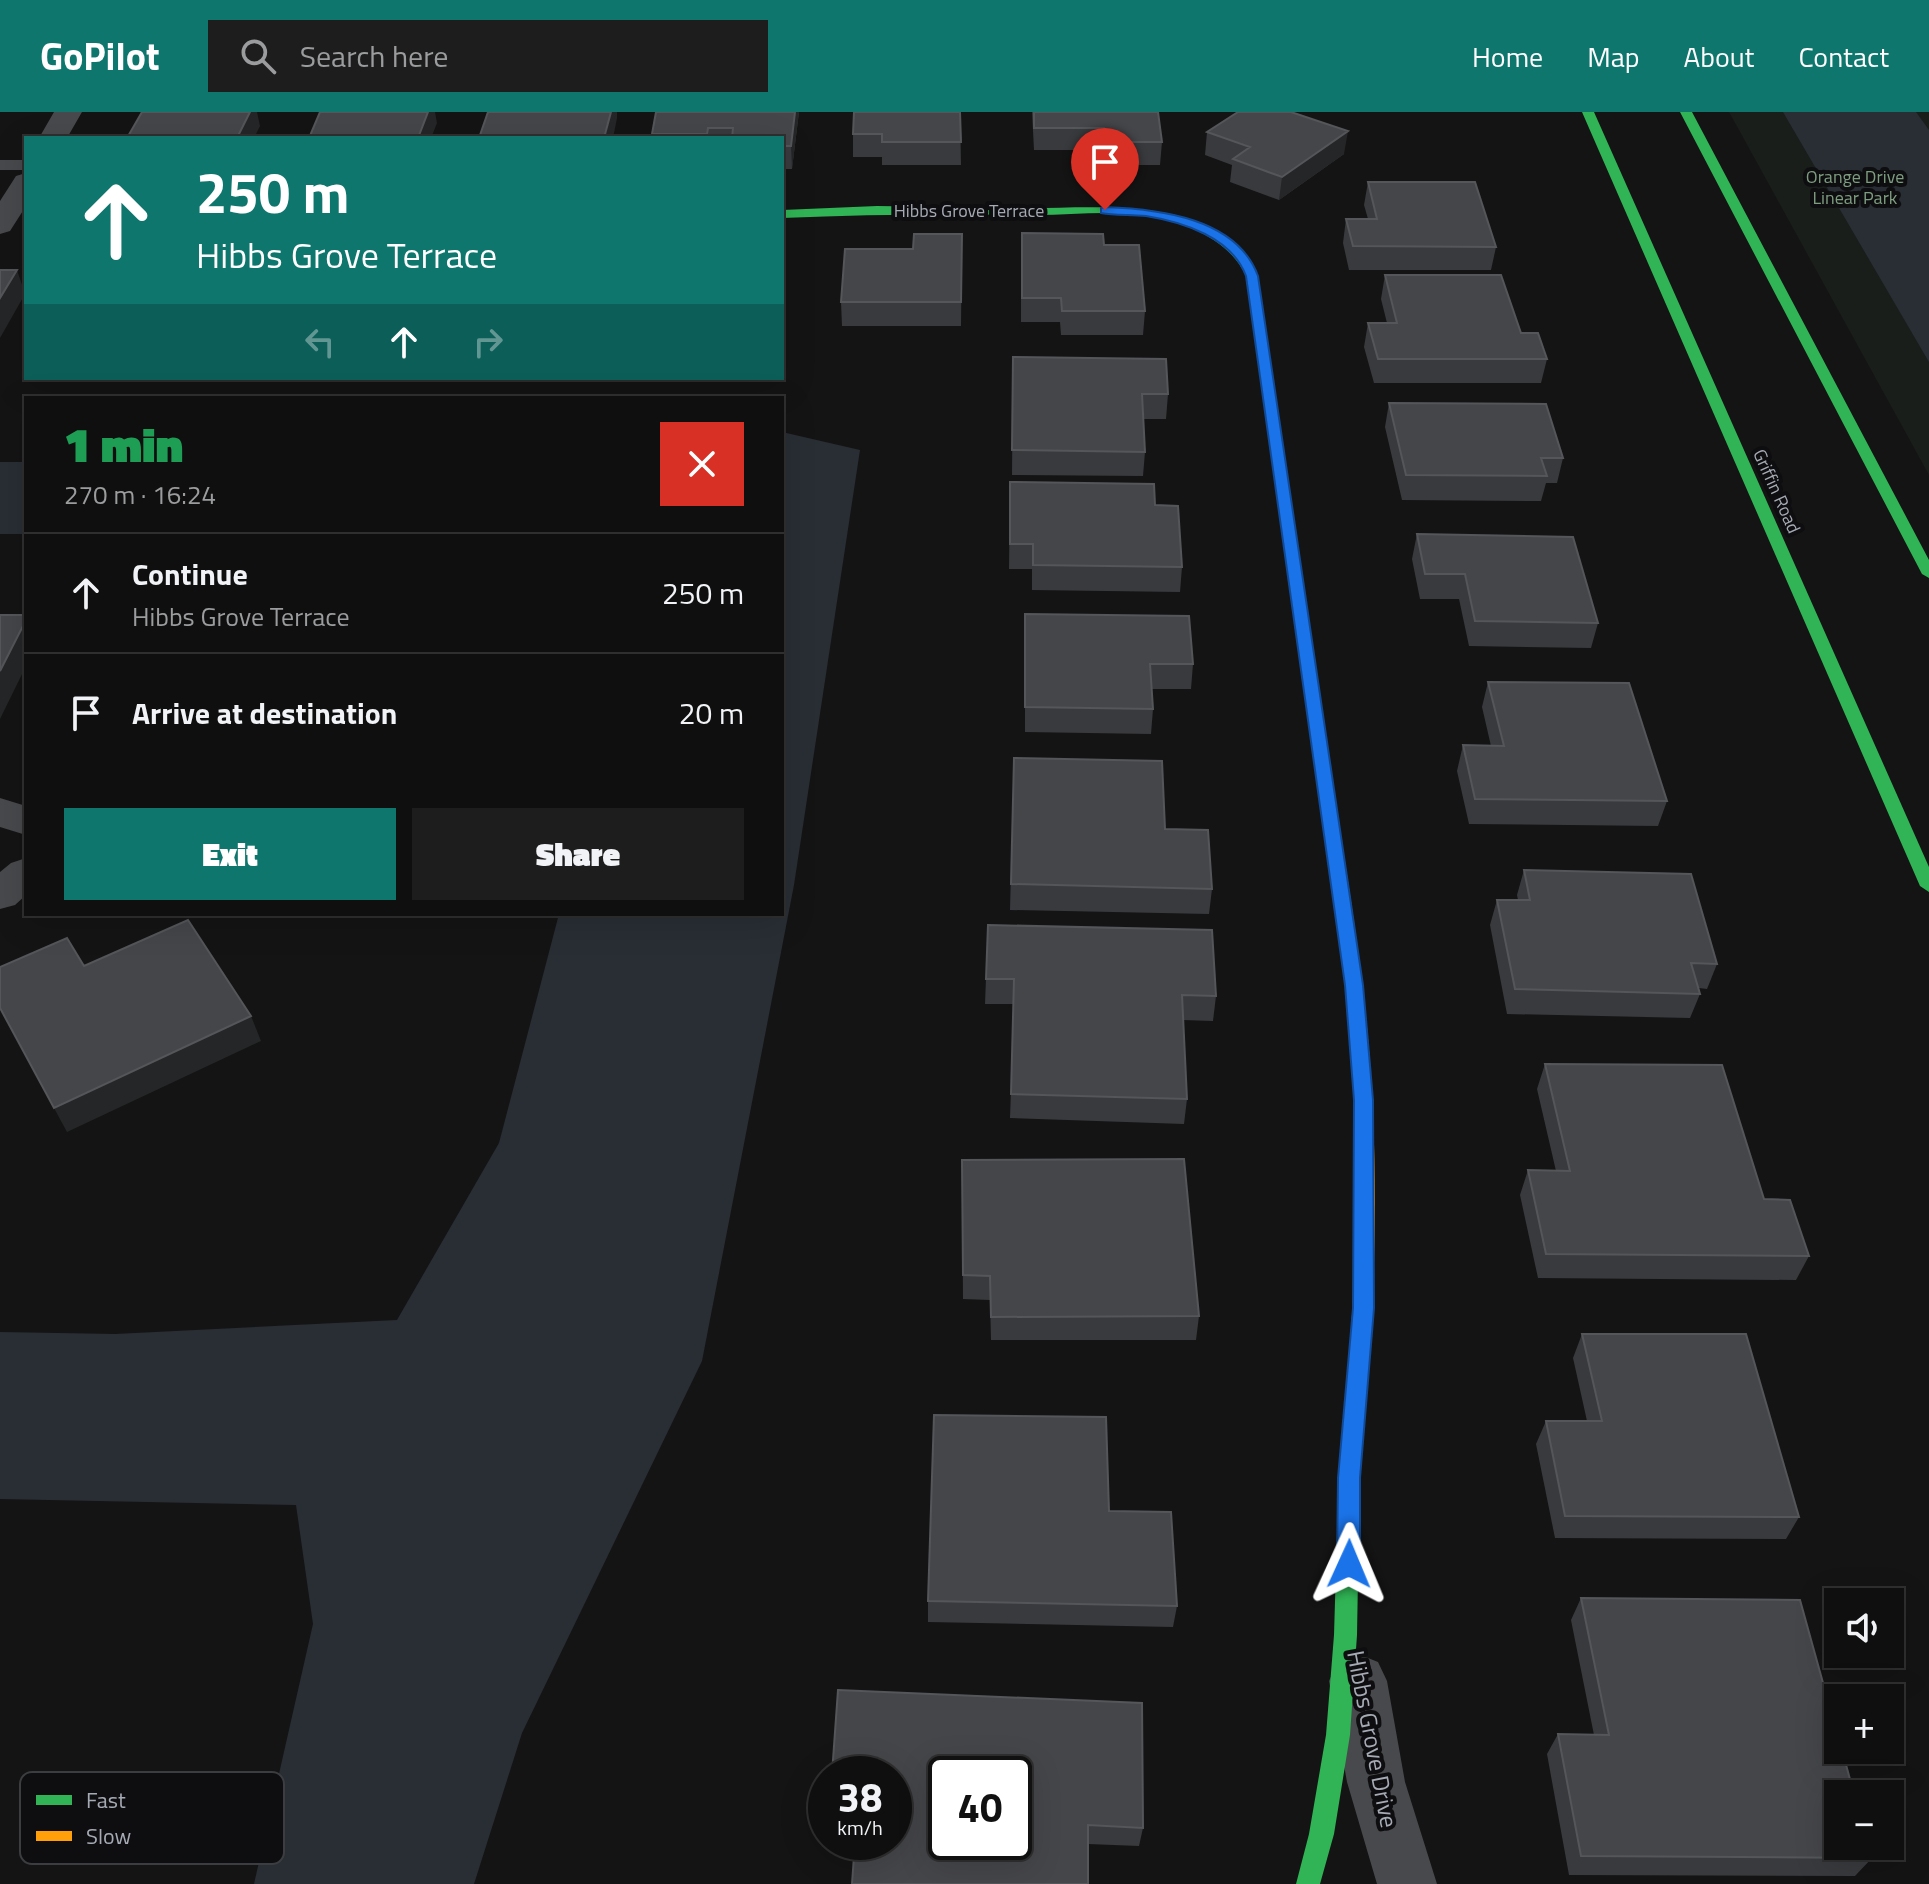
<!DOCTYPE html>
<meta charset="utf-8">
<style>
body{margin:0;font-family:"Titillium Web",sans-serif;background:#1d1d1d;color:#f1f3f6;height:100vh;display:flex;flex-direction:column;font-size:30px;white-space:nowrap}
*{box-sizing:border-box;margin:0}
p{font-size:26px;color:#9b9c9e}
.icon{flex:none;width:44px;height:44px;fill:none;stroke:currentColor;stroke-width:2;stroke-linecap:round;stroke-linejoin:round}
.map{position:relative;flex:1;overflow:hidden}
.sheet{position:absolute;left:24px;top:284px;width:760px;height:520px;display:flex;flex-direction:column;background:#0f0f0f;border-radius:0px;box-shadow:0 8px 32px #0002,0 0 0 2px #2f2f2f}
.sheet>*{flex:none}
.guide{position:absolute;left:24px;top:24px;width:760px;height:244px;border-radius:0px;box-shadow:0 8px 32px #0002,0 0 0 2px #2f2f2f;background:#0f766e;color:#fff;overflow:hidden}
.tools{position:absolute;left:1824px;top:1476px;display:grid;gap:16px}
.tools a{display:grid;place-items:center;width:80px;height:80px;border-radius:0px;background:#0f0f0f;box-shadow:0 8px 32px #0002,0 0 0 2px #2f2f2f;font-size:40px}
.speed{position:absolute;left:808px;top:1644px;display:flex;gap:16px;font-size:40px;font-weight:700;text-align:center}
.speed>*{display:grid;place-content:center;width:104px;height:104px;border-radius:50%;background:#0f0f0f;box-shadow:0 8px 32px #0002,0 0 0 2px #2f2f2f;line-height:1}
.speed small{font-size:20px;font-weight:400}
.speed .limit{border:4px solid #111;border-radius:12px;background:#fff;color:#111}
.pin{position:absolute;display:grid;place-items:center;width:68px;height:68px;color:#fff;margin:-82px -34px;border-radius:50% 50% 50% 0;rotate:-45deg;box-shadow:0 0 8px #0007}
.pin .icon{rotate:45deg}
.me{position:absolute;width:88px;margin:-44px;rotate:1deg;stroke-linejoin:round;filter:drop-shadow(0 0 6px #0008)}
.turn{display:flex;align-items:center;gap:28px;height:168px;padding:0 40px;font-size:36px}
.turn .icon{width:104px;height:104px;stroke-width:2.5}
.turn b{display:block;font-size:56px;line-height:68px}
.lanes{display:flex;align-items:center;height:76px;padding:0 40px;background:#0003;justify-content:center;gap:40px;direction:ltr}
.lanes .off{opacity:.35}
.round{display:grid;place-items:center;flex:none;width:84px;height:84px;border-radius:0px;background:#1d1d1d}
.overview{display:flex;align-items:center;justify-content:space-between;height:136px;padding:0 40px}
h1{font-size:48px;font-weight:800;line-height:60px;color:#1e9e55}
.button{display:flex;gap:16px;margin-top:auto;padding:16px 40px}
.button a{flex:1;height:92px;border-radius:0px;background:#0f766e;color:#fff;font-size:32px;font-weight:800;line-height:92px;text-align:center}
.button a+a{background:#1d1d1d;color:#f1f3f6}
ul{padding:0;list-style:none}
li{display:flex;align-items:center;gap:24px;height:120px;padding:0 40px;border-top:2px solid #2f2f2f}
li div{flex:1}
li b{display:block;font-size:30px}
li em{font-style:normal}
header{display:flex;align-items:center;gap:48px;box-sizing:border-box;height:112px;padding:0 40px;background:#0f766e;color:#fff}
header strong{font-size:38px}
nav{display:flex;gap:44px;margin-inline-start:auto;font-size:28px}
.search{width:560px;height:72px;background:#1d1d1d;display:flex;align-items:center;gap:20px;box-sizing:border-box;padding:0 28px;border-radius:0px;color:#9b9c9e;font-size:30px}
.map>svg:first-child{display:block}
.green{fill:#191e1a}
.water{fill:#282e34}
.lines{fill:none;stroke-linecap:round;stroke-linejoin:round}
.lane{fill:#48494c;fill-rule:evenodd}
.street{fill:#48494c;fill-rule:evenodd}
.fast{fill:#30b455;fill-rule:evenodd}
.slow{fill:#ff9f0a;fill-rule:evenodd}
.wall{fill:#393a3d}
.shaded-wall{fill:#252627}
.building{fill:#45464a;stroke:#54565a;stroke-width:2;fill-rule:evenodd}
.route{fill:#1a73e8;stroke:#114b97;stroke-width:2}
.labels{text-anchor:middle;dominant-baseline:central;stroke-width:8;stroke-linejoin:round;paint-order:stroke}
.far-park-label{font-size:18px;fill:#7e9e80;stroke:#0e0e10}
.far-street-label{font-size:18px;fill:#a5aab4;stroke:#0e0e10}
.near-street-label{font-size:24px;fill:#a5aab4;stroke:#0e0e10}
.key{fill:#0e0e10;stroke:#3b3d41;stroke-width:2}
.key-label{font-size:22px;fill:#a5aab4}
</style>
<header>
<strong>GoPilot</strong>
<div class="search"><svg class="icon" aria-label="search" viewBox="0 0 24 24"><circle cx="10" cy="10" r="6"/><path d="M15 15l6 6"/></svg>Search here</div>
<nav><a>Home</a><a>Map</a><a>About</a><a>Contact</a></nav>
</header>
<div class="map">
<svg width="1929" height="1772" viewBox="0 0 1929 1772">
<rect width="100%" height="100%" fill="#141414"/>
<path class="green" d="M1729,0H1929V363L1739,18Z"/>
<path class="water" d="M1783,0H1916L1929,18V250Z
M782,320L860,338L794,773L702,1249L522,1621L474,1772H254L313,1512L296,1393L0,1387V1220L115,1222L397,1208L499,1031L559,802H782Z
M0,350H26V422H0Z"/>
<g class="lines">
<path class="lane" d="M0,48H26V58H0Z"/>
<path class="street" d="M54,0H82L67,26H39Z
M26,61V94L10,119L0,122V89L16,64Z
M0,686L26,694V723L0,715Z
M26,746V783L15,793L0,797V760L11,751Z
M1358,1542L1378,1550L1387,1569L1405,1670L1437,1772H1377L1347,1670L1329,1569L1338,1550Z"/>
<path class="fast" d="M1582,0H1594L1929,755V780L1920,774Z
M1680,0H1692L1929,448V466L1922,462Z
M877,94C928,95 980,95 1031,96C1105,96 1220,83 1258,164L1337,698L1335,702L1329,704L1321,698L1246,164C1229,127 1185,110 1146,104C1112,98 1072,103 1037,103C952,102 867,102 782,106V98Z
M1360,1228L1367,1231L1370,1237L1360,1354L1357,1523L1350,1623L1334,1722L1320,1772H1296L1309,1722L1326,1623L1334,1523L1339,1354L1350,1237L1353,1231Z"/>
<path class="slow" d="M1329,692L1337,698C1348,770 1360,842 1367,915C1377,1022 1377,1130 1370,1237L1367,1243L1360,1246L1353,1243L1350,1237C1357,1130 1358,1022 1349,915C1343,842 1331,770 1321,698Z"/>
</g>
<path class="wall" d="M799,0L792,57H782V26H652V22Z
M960,0L961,53H882V45H853V22Z
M1032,0H1158L1162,30L1160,53H1104L1103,38H1034Z
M1207,20L1344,42L1279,88L1230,70L1232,53L1205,43Z
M1368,70L1496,135L1491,158H1349L1343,131L1346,107H1368L1364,93Z
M962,122L961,214H842L841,190L913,137Z
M1104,133L1145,199L1143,223H1061L1060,210H1021V145Z
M1385,163L1521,221L1547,247L1541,271H1374L1364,235L1368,211H1387L1381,187Z
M1013,245L1168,282L1166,307H1143L1145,340L1143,364L1012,363Z
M1389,291L1563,346L1557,371H1546L1541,389L1402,388L1385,315Z
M1010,370L1155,393L1182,455L1180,480L1032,478V457H1009Z
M1417,422L1598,511L1591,536L1469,534L1459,487H1420L1412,447Z
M1025,502L1193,552L1191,577H1152L1153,597L1151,622L1025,620Z
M1488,570L1667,689L1658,714L1469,712L1457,659L1463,633L1491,634L1482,595Z
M1014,646L1165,717L1212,777L1209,802L1010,798Z
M1524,758L1717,852L1707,877L1699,876L1700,882L1690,906L1507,902L1490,813L1497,788H1518L1517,783Z
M988,813L1216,884L1213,909L1183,908L1187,987L1184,1012L1010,1006L1014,892H985Z
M1545,952L1764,1087L1809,1144L1796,1168L1538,1166L1520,1083L1528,1058L1556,1059L1537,977Z
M962,1048L1199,1204L1196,1228H991L990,1188L963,1187Z
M1582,1222L1799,1405L1786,1427L1555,1426L1536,1332L1546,1309H1587L1573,1246Z
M1109,1399L1177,1494L1173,1515L928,1510V1489Z
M1581,1486L1872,1746L1855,1764L1569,1763L1547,1642L1558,1622L1594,1623L1571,1508Z
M838,1578L1143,1716L1139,1734L1088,1732L894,1730Z"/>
<path class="shaded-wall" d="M250,0H257L260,14L254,26H237Z
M428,0H435L437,11L431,26H418Z
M611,0H617V6L613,26H604Z
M795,0H799L792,57L791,34Z
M1348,19L1344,42L1279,88L1282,65Z
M784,150L785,174L782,198V162Z
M17,158L25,182L0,226V186Z
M26,508V554L0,607V559Z
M251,904L261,929L67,1020L54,996Z"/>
<path class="building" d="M142,0H250L237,26H127Z
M320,0H428L418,26H309Z
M488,0H611L604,26H479Z
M656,0H795L791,34H782V26H732L733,16H708L707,22H652Z
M854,0H960L961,30H882V22H853Z
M1034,0H1158L1162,30H1105L1104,16H1034Z
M1238,0H1291L1348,19L1282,65L1233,47L1250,35L1207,20Z
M1368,70H1475L1496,135L1353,134L1346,107H1377Z
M1022,121L1103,122L1104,133H1139L1145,199H1062L1061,186H1022Z
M914,122H962L961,190H841L845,137H913Z
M0,158H17L0,186Z
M1385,163H1501L1521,221H1538L1547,247H1378L1368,211H1397Z
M1013,245L1166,247L1168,282H1142L1145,340L1012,338Z
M1389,291L1546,292L1563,346H1541L1547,364L1406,363Z
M1010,370L1154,372L1155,393L1178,394L1182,455L1033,453V432H1010Z
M1417,422L1573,425L1598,511L1475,509L1465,462H1425Z
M1025,502L1189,504L1193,552H1150L1153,597L1025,595Z
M0,503H26V508L0,559Z
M1488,570L1629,571L1667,689L1475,687L1463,633L1504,634Z
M1014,646L1162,649L1165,717L1208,718L1212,777L1011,772Z
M1524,758L1691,762L1717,852L1691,851L1700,882L1515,877L1497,788H1530Z
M188,808L251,904L54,996L0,896V855L67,826L84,854Z
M988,813L1212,818L1216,884L1182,883L1187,987L1011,982L1014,867H986Z
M1545,952L1722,953L1764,1087L1790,1088L1809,1144L1546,1142L1528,1058L1570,1059Z
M1184,1047L1199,1204L991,1205L990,1164L963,1163L962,1048Z
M1582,1222H1746L1799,1405L1565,1404L1546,1309H1602Z
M934,1303L1106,1305L1109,1399L1171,1400L1177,1494L928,1489Z
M1581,1486L1800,1488L1838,1625V1638H1842L1854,1682H1838V1734H1869L1872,1746L1581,1744L1558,1622L1609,1623Z
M838,1578L1142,1591L1143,1716L1088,1713V1772H852L855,1730H894V1662H832ZM946,1662H1014V1730H946Z"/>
<path class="route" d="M1105,95C1159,97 1237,106 1258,164L1363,873L1373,988L1374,1196L1360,1366V1452L1357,1459L1349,1462L1341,1459L1337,1452L1338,1366L1353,1196L1354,988L1345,873L1246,164C1232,126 1184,110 1146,104C1131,102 1116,104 1101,101V96Z"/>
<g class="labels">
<g class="far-park-label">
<text x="1855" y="64">Orange Drive<tspan x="1855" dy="21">Linear Park</tspan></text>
</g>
<g class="far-street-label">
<text x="969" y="98">Hibbs Grove Terrace</text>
<text transform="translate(1777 379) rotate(66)">Griffin Road</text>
</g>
<g class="near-street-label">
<text transform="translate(1373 1627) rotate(79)">Hibbs Grove Drive</text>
</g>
</g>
<rect x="20" y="1660" width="264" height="92" rx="12" class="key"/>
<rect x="36" y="1683" width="36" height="10" fill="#30b455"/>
<rect x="36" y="1719" width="36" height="10" fill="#ff9f0a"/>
<g class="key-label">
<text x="86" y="1696">Fast</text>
<text x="86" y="1732">Slow</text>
</g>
</svg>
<div class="tools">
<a><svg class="icon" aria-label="sound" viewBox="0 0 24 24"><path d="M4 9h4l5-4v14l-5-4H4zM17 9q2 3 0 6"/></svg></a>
<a>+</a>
<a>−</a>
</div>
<div class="speed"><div>38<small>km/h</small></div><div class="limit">40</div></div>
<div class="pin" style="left:1105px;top:98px;background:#d93025"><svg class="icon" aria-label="arrive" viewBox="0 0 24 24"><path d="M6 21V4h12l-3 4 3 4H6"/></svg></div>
<svg class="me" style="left:1349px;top:1452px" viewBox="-20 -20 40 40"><path d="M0-17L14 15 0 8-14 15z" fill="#1a73e8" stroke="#fff" stroke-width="4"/></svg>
<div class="guide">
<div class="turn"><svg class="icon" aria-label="ahead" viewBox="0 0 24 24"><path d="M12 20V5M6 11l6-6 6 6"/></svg><div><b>250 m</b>Hibbs Grove Terrace</div></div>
<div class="lanes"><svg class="icon off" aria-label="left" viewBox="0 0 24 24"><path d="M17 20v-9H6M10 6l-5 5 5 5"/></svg><svg class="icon" aria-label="ahead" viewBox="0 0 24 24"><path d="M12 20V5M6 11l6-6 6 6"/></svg><svg class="icon off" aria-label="right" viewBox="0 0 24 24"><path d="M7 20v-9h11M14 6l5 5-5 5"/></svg></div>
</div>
<section class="sheet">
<div class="overview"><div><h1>1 min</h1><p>270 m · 16:24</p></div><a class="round" style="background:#d93025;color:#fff"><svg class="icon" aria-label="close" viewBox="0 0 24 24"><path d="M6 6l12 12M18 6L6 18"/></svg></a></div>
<ul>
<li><svg class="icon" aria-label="ahead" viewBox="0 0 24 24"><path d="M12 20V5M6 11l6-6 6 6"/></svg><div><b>Continue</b><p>Hibbs Grove Terrace</p></div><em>250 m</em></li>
<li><svg class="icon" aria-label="arrive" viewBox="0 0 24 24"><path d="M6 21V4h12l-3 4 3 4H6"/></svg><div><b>Arrive at destination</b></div><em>20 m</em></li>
</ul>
<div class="button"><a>Exit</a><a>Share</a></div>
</section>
</div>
